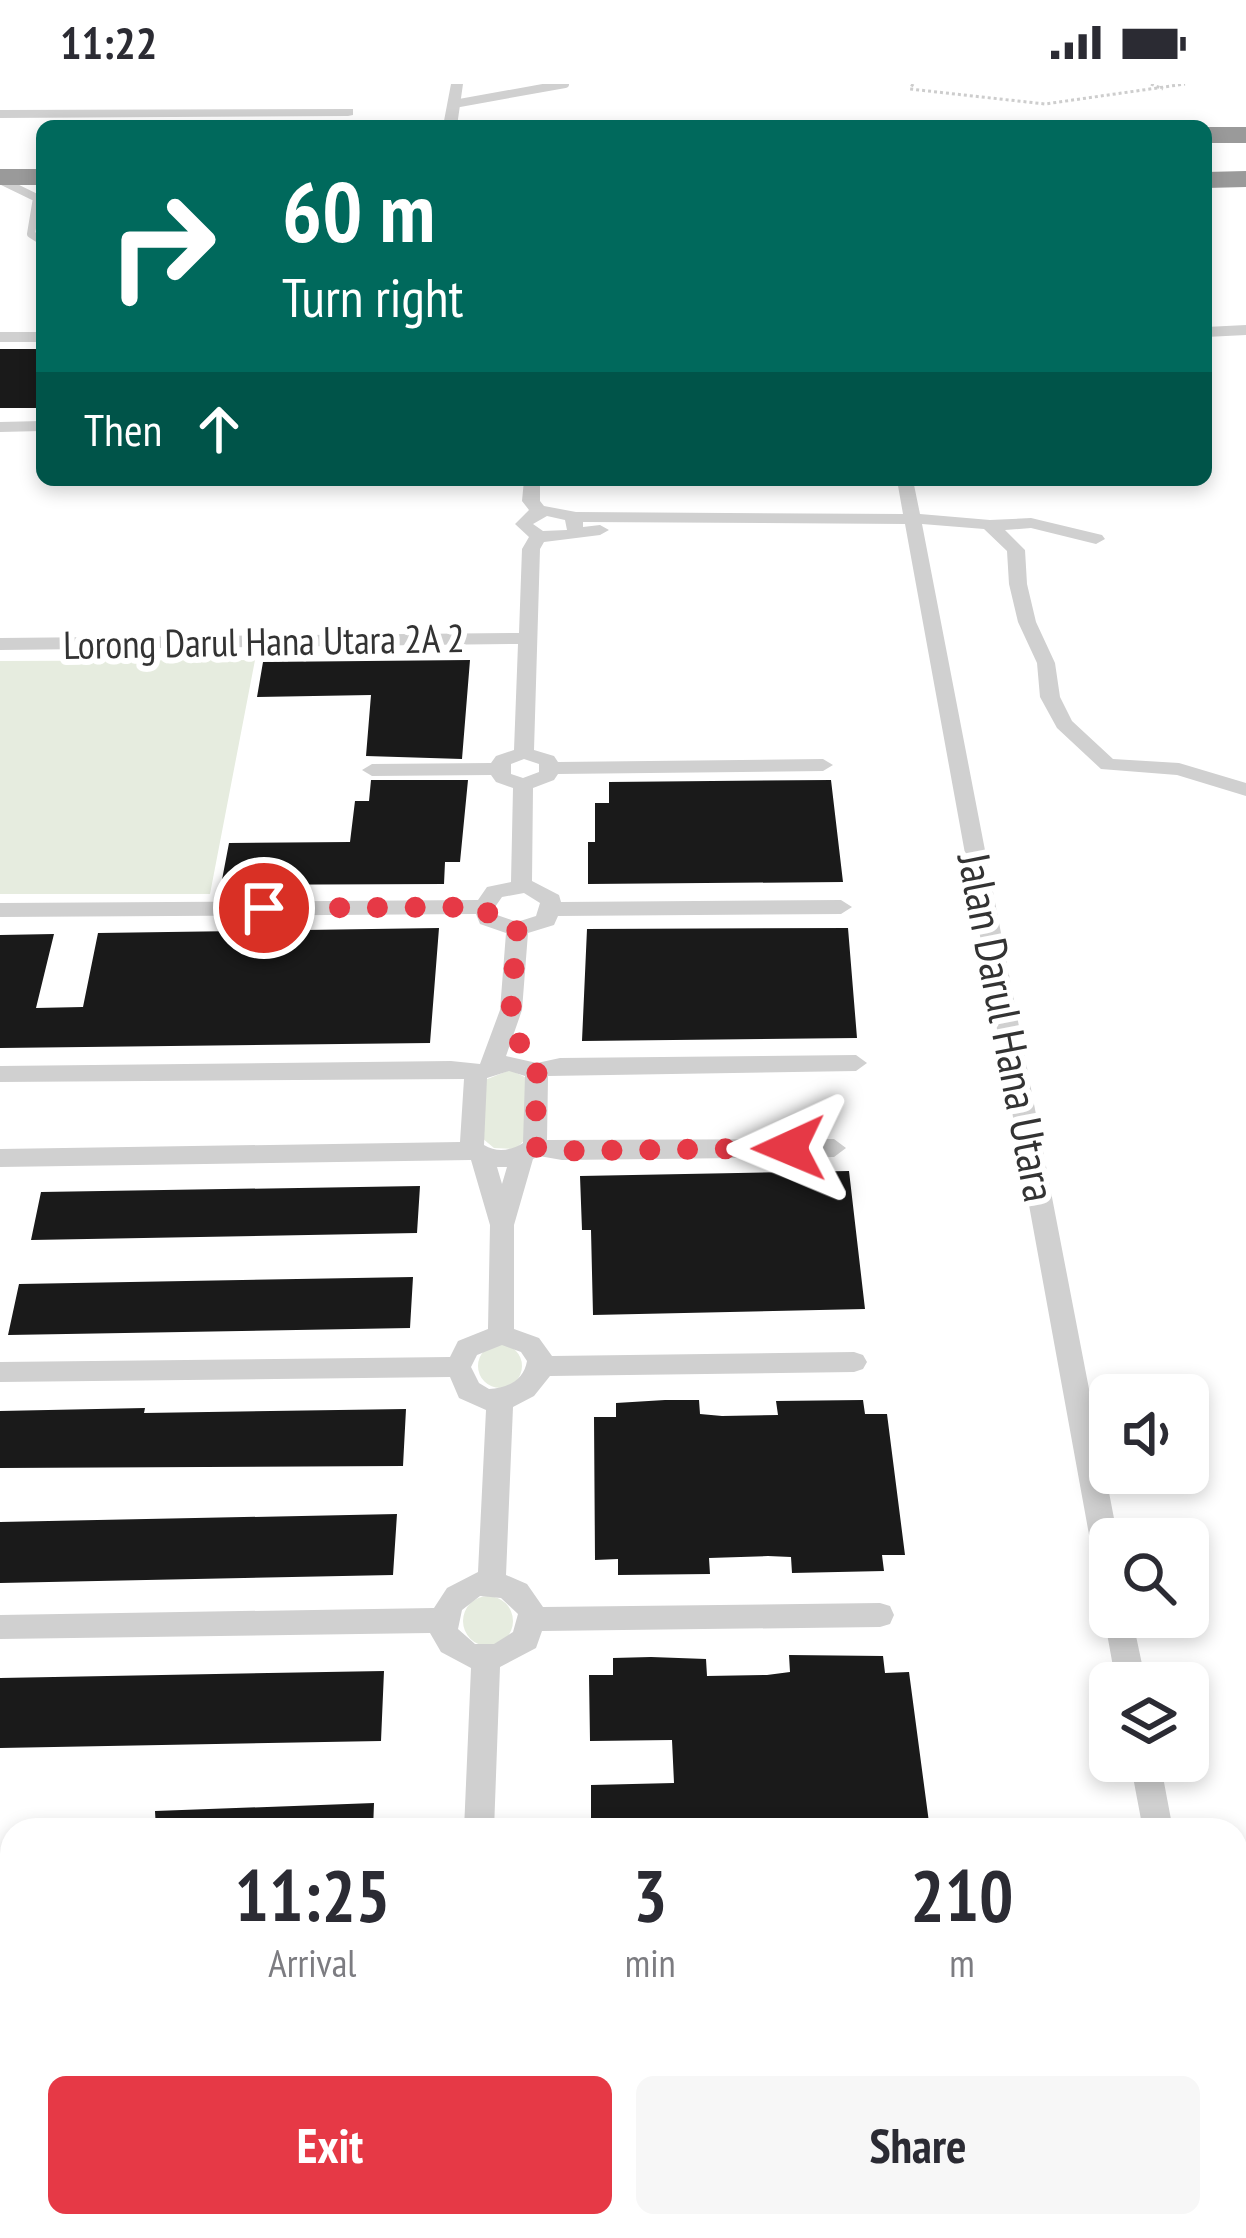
<!DOCTYPE html>
<style>
body{margin:0;font-family:"PT Sans Narrow",sans-serif;background:#f7f7f7;color:#2b2b33;height:100vh;display:flex;flex-direction:column;font-size:45px;white-space:nowrap}
*{box-sizing:border-box;margin:0}
p{font-size:39px;color:#7c7c81}
.icon{flex:none;width:66px;height:66px;fill:none;stroke:currentColor;stroke-width:2;stroke-linecap:round;stroke-linejoin:round}
.map{position:relative;flex:1;overflow:hidden}
.details{position:absolute;left:0px;top:1734px;width:1248px;height:420px;display:flex;flex-direction:column;background:#fff;border-radius:36px 36px 0 0;box-shadow:0 6px 18px #0003}
.details>*{flex:none}
.top-card{position:absolute;left:36px;top:36px;width:1176px;height:366px;border-radius:18px;box-shadow:0 6px 18px #0003;background:#00695c;color:#fff;overflow:hidden}
.buttons{position:absolute;left:1089px;top:1290px;display:grid;gap:24px}
.buttons a{display:grid;place-items:center;width:120px;height:120px;border-radius:18px;background:#fff;box-shadow:0 6px 18px #0003;font-size:60px}
.pin{position:absolute;display:grid;place-items:center;width:102px;height:102px;color:#fff;margin:-51px;border:6px solid #fff;border-radius:50%;box-shadow:0 3px 12px #0007}
.me{position:absolute;width:132px;margin:-66px;rotate:269deg;stroke-linejoin:round;filter:drop-shadow(0 0 9px #0008)}
.turn{display:flex;align-items:center;gap:42px;height:252px;padding:0 48px;font-size:54px}
.turn .icon{width:156px;height:156px;stroke-width:2.5}
.turn b{display:block;font-size:84px;line-height:102px}
.then{display:flex;align-items:center;height:114px;padding:0 48px;background:#0003;gap:24px;font-size:45px}
.eta{display:flex;justify-content:space-evenly;align-items:center;height:204px;text-align:center}
.eta b{font-size:72px;font-weight:700;line-height:84px}
.button{display:flex;gap:24px;margin-top:auto;padding:24px 48px}
.button a{flex:1;height:138px;border-radius:18px;background:#e63946;color:#fff;font-size:48px;font-weight:700;line-height:138px;text-align:center}
.button a+a{background:#f7f7f7;color:#2b2b33}
.status{display:flex;justify-content:space-between;align-items:center;height:84px;padding:0 60px;background:#fff;direction:ltr}
.status svg{height:33px;fill:currentColor}
.map>svg:first-child{display:block}
.green{fill:#e6ecdf}
.building{fill:#1a1a1a}
.lines{fill:none;stroke-linecap:round;stroke-linejoin:round}
.path{stroke:#cdcdcd;stroke-width:3;stroke-dasharray:3 3;stroke-linecap:butt}
.lane{stroke:#d0d0d0;stroke-width:8}
.street{fill:#d0d0d0;fill-rule:evenodd}
.highway{fill:#9a9a9a;fill-rule:evenodd}
.route{stroke:#e63946;stroke-width:21;stroke-dasharray:0 37.8}
.labels{text-anchor:middle;dominant-baseline:central;stroke-width:12;stroke-linejoin:round;paint-order:stroke}
.far-street-label{font-size:39px;fill:#333;stroke:#fff}
.street-label{font-size:45px;fill:#333;stroke:#fff}
</style>
<div class="status"><b>11:22</b><svg viewBox="0 0 49 12"><path d="M0 12V9h3v3zM5 12V6h3v6zM10 12V3h3v9zM15 12V0h3v12zM26 1h20v11H26zM47 4h2v5h-2z"/></svg></div>
<div class="map">
<svg width="1246" height="2154" viewBox="0 0 1246 2154">
<rect width="100%" height="100%" fill="#fff"/>
<path class="green" d="M255,576L210,810H0V577Z
M510,986L529,995L527,1054L515,1065L494,1064L482,1054L485,996Z
M478 1282a22 22 0 1 1 44 0a22 22 0 1 1-44 0Z
M463 1537a25 25 0 1 1 50 0a25 25 0 1 1-50 0Z"/>
<path class="building" d="M0,265H42V324H0Z
M470,576L462,675L366,672L371,611L257,613L263,578Z
M371,696H468L460,778H445L444,800L221,801L229,759L350,758L355,717H369Z
M831,696L843,798L588,800V758H595V719H609V698Z
M439,844L430,959L0,964V851L54,850L36,924L83,923L98,849Z
M848,844L857,954L582,957L587,845Z
M849,1087L865,1225L593,1231L591,1146H582L580,1092Z
M420,1102L417,1149L31,1156L41,1108Z
M413,1193L410,1244L8,1251L19,1200Z
M665,1316H699L700,1330L722,1332L778,1331L776,1317L863,1316L865,1330H887L905,1471H882L884,1487L792,1489L791,1473L768,1472L709,1474L710,1490L618,1491V1475L595,1476L594,1333H616V1319Z
M145,1324L144,1329L406,1325L403,1382L0,1384V1327Z
M397,1430L393,1491L0,1499V1438Z
M789,1571L883,1572L885,1589L909,1588L930,1746H591V1701L674,1699L672,1656L590,1657L589,1591H613V1574L651,1573L706,1575L707,1592L767,1591L790,1588Z
M384,1587L381,1657L0,1664V1594Z
M374,1719L373,1746H156L155,1727Z"/>
<g class="lines">
<path class="path" d="M913,0L910,5L1045,20L1185,0
M1151,0L1163,5"/>
<path class="lane" d="M454,20L565,0
M0,96L41,116
M37,114L31,150L42,157"/>
<path class="street" d="M451,0H463L457,42H443Z
M353,25V31L348,32L0,34V26Z
M1246,241V251L1206,253V243Z
M0,248H42V258H0Z
M42,337V347L0,348V338Z
M524,396H540V417L544,422L576,428L903,430L897,396H913L920,430L990,436L1031,434L1102,451L1105,455L1096,460L1031,444L1005,446L1025,466L1027,500L1036,538L1055,579L1060,613L1072,637L1113,675L1179,679L1246,699V712L1177,691L1101,685L1057,644L1040,613L1037,579L1018,538L1009,500L1007,467L984,445L922,440L1118,1455H1110V1501L1100,1497L1096,1489L905,440L583,438V443L600,441L609,446L600,451L544,458L540,465L534,666L554,672L558,678L823,675L833,681L823,687L558,690L554,696L533,704L532,797L559,811L561,818L841,816L852,823L841,830L558,832L554,841L528,849L522,926L506,972L537,979L560,974L856,971L867,979L856,987L548,992L547,1056L834,1055L846,1064L834,1073L562,1076L539,1072L533,1075L514,1141V1245L539,1254L552,1272L854,1268L863,1271L867,1278L863,1285L854,1288L550,1292L534,1312L513,1323L506,1491L527,1500L543,1523L880,1519L890,1522L894,1531L890,1540L880,1543L542,1547L536,1564L500,1583L494,1746H464L471,1584L441,1568L430,1549L0,1555V1531L434,1524L447,1504L478,1488L486,1326L459,1314L450,1293L0,1298V1278L450,1273L458,1257L488,1245L490,1141L471,1076L0,1083V1065L460,1058L464,995L0,998V982L451,977L480,980L500,926L506,849L480,840L476,830L0,833V819L478,816L487,803L511,798L513,704L496,698L491,691L372,692L362,686L372,680L491,679L496,672L514,666L518,560L0,566V554L519,549L522,465L529,453L515,440L529,426L522,417ZM547,432L565,436L567,446L543,447L533,440ZM524,675L539,680V688L523,694L511,690V680ZM524,809L540,819L536,832L517,838L497,831L495,823L502,813ZM509,987L525,992L523,1059C510,1067 497,1069 484,1061L487,994ZM497,1083H507L502,1100ZM502,1261L521,1268L527,1277C524,1296 508,1304 489,1305L479,1299L471,1283L477,1271ZM480,1512L501,1514L518,1530L513,1548L494,1560H475L458,1545L462,1526Z
M1110,1523V1533H1132L1146,1599H1116L1104,1533Z
M1130,1677H1160L1173,1746H1143Z
M0,1855H12V1887H0Z
M1236,2126L1246,2134V2154H1217L1215,2142H1236Z
M468,2142H502L503,2154H467Z"/>
<path class="highway" d="M1206,43H1246V59H1206Z
M0,85H42V101H0Z
M1246,87V103L1206,104V88Z"/>
</g>
<g class="lines">
<path class="route" d="M264,824L484,823L495,840L517,845L511,926L525,980L537,987L535,1063L562,1067L789,1064"/>
</g>
<g class="labels">
<g class="far-street-label">
<text transform="translate(264 557) rotate(-1)">Lorong Darul Hana Utara 2A 2</text>
</g>
<g class="street-label">
<text transform="translate(1008 943) rotate(79)">Jalan Darul Hana Utara</text>
</g>
</g>
</svg>
<div class="buttons">
<a><svg class="icon" aria-label="sound" viewBox="0 0 24 24"><path d="M4 9h4l5-4v14l-5-4H4zM17 9q2 3 0 6"/></svg></a>
<a><svg class="icon" aria-label="search" viewBox="0 0 24 24"><circle cx="10" cy="10" r="6"/><path d="M15 15l6 6"/></svg></a>
<a><svg class="icon" aria-label="layers" viewBox="0 0 24 24"><path d="M12 4l9 5-9 5-9-5zM3 14l9 5 9-5"/></svg></a>
</div>
<div class="pin" style="left:264px;top:824px;background:#d93025"><svg class="icon" aria-label="arrive" viewBox="0 0 24 24"><path d="M6 21V4h12l-3 4 3 4H6"/></svg></div>
<svg class="me" style="left:789px;top:1064px" viewBox="-20 -20 40 40"><path d="M0-17L14 15 0 8-14 15z" fill="#e63946" stroke="#fff" stroke-width="4"/></svg>
<div class="top-card">
<div class="turn"><svg class="icon" aria-label="right" viewBox="0 0 24 24"><path d="M7 20v-9h11M14 6l5 5-5 5"/></svg><div><b>60 m</b>Turn right</div></div>
<div class="then">Then<svg class="icon" aria-label="ahead" viewBox="0 0 24 24"><path d="M12 20V5M6 11l6-6 6 6"/></svg></div>
</div>
<section class="details">
<div class="eta">
<div><b>11:25</b><p>Arrival</p></div>
<div><b>3</b><p>min</p></div>
<div><b>210</b><p>m</p></div>
</div>
<div class="button"><a>Exit</a><a>Share</a></div>
</section>
</div>
